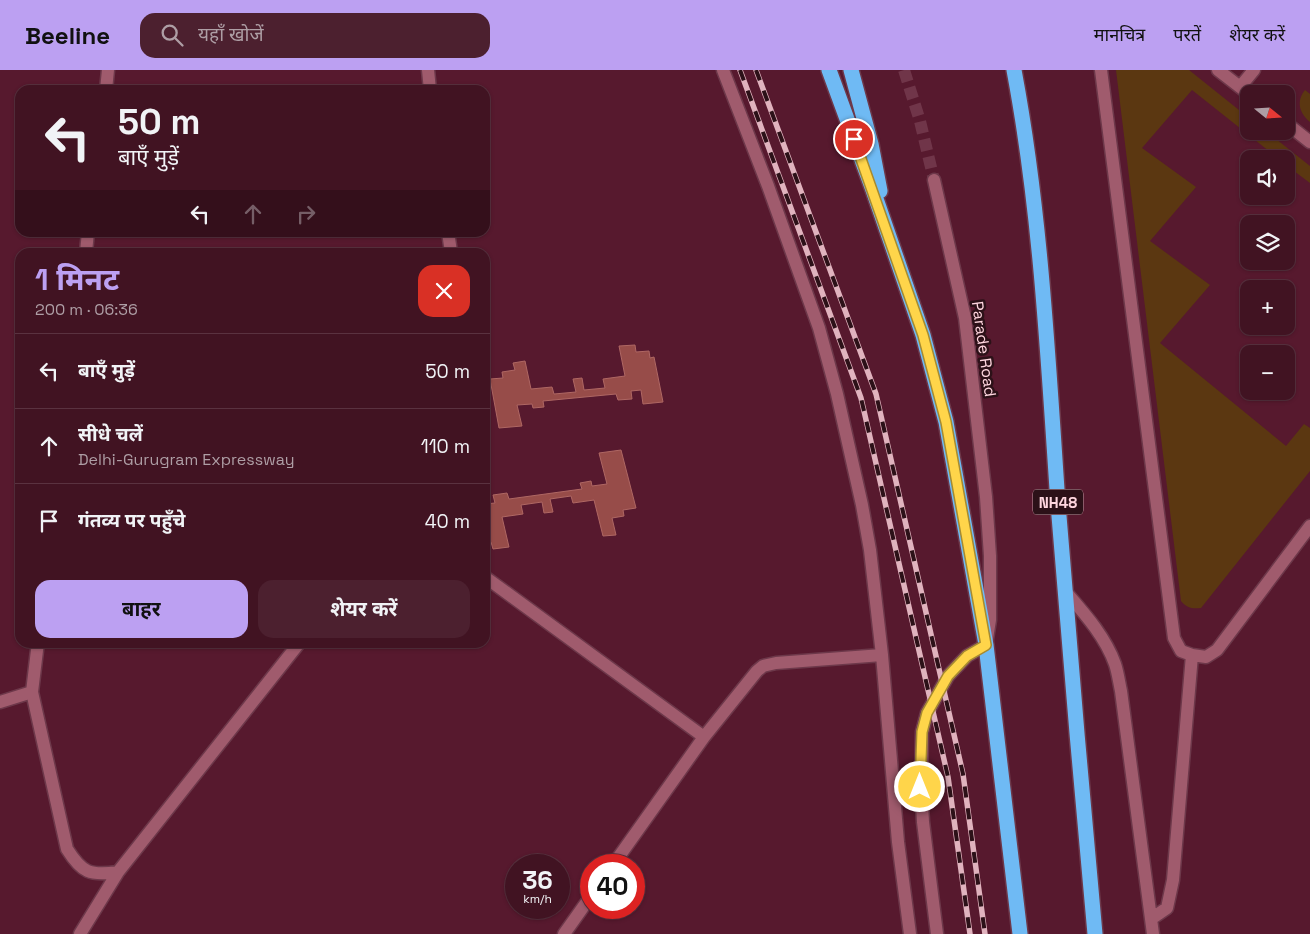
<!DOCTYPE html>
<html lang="hi">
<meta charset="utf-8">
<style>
body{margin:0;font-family:"Space Grotesk","Noto Sans Devanagari",sans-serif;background:#4c202f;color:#f1f3f6;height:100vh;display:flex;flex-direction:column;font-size:19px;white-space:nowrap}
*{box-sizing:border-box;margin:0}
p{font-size:16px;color:#ae9ea5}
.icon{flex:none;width:28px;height:28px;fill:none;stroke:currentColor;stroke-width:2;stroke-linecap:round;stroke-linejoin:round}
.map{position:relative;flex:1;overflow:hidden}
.drawer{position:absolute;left:15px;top:178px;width:475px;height:400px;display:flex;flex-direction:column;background:#411322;border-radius:15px;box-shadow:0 1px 4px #0004,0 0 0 1px #5a3240}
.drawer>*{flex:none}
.hud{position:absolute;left:15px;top:15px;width:475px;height:152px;border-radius:15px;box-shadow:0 1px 4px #0004,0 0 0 1px #5a3240;background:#411322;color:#f1f3f6;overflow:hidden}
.needle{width:32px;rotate:108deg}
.buttons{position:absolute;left:1240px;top:15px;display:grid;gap:10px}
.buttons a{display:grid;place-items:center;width:55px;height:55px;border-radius:10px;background:#411322;box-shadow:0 1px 4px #0004,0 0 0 1px #5a3240;font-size:25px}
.speed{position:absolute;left:505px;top:784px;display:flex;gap:10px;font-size:25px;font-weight:700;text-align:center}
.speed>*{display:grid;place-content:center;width:65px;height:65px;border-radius:50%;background:#411322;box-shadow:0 1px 4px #0004,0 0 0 1px #5a3240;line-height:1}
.speed small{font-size:12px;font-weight:400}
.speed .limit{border:8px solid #d22;background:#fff;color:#111}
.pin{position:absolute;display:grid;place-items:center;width:42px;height:42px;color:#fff;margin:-21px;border:2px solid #fff;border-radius:50%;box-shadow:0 1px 5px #0007}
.me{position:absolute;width:55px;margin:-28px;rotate:0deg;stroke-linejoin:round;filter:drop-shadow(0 0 4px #0008)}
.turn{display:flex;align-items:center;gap:18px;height:105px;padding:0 20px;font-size:22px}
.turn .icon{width:65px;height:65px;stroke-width:2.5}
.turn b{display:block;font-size:35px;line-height:42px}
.lanes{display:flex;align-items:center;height:48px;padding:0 20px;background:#0003;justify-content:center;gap:25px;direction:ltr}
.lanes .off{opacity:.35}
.round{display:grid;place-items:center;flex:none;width:52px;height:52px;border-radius:15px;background:#4c202f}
.head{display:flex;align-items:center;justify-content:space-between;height:85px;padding:0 20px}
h1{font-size:30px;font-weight:700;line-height:38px;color:#bca0f2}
.cta{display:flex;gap:10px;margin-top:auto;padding:10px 20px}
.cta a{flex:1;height:58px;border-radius:15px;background:#bca0f2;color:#111;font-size:20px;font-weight:700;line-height:58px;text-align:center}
.cta a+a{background:#4c202f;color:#f1f3f6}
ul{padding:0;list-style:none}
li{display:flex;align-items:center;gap:15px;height:75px;padding:0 20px;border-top:1px solid #5a3240}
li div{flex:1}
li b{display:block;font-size:19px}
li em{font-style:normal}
header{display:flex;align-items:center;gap:30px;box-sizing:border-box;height:70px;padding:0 25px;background:#bca0f2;color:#111}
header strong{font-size:24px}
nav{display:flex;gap:28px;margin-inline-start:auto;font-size:18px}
.search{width:350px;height:45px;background:#4c202f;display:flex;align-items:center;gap:12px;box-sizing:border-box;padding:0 18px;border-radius:15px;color:#ae9ea5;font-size:19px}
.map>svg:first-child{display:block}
.green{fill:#5b3711}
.building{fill:#974c49;stroke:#af6763}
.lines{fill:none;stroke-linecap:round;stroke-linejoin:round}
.minor-tunnel{stroke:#703549;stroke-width:12;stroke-dasharray:12 6;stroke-linecap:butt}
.minor-casing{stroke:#6d384a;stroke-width:15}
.highway-casing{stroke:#6d384a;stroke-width:18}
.minor{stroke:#a05b6d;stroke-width:12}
.highway{stroke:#6fbaf4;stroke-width:15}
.rail-casing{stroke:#e0b3be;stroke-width:5.5}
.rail{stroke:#2c1118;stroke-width:4;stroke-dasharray:11;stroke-linecap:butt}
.route-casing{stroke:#a68a30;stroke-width:12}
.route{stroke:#ffd54a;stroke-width:9}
.labels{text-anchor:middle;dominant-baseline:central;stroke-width:5;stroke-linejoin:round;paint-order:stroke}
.shield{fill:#2c1118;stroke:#c09ba3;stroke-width:1}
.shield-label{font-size:15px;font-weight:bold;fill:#ffd6df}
.street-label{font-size:16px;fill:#ffd6df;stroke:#2c1118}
</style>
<header>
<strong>Beeline</strong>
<div class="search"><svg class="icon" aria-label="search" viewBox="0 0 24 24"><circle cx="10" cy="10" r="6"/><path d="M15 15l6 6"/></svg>यहाँ खोजें</div>
<nav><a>मानचित्र</a><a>परतें</a><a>शेयर करें</a></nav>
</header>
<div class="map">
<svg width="1310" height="864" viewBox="0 0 1310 864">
<rect width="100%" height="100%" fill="#57192e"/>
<path class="green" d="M1116,0H1189L1249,48V61H1266L1310,96V113L1286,95V89H1279L1192,20L1142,78L1196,117L1150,171L1210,215L1160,273L1286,376L1304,354L1310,358V401L1201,538C1192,539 1187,538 1181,531Z
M1305,20L1310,24V52C1299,43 1296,31 1305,20Z"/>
<path class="building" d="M635,275L636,282L649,281L650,288L654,287L663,332L643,334L641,320L631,321L632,329L618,330L616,324L543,331L544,337L533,338L532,334L517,335L522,356L499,358L490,309L503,308L502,302L515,300L513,293L525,291L531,319L552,317L554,324L576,322L573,309L582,308L584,320L605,318L603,309L625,306L619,276Z
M621,380L636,438L623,440L624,446L612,448L616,465L603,466L594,430L573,433L571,426L550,429L553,442L544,443L542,432L521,435L523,444L502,447L509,477L493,479L491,472L485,473V433V434L495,433L493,425L507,423L509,429L582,419L580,413L591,411L592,416L607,414L599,383Z"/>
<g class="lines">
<path class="minor-tunnel" d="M904,0L920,51L934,110"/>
<g class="minor-casing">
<path id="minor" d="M428,0L430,20
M723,0L768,116L819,258L837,324L862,435L870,480L882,585L898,772L910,864
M1101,0L1174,568L1181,581L1192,585L1206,587L1217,580L1310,456
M1218,0L1249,24
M1240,17L1254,0
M106,20L108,0
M1286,53L1310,72
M934,110L965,248L986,427L990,486V550L986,575L967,586L948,606L927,643L922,662L921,717L923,752L937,864
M448,162L451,182
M86,182L88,162
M485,507L704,667
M1065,521C1084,543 1105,566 1115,594C1118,603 1119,612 1121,621L1153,864
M32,622L38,572
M0,632L32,622L67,779C82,803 90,806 118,802
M613,795L704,667L757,601L763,596L776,593L882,585
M1151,849L1167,838L1173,810L1192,585
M80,864L118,802L300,572
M564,864L591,826"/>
</g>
<g class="highway-casing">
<path id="highway" d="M829,0L873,120L923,265L946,352L986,575L1020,864
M851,0L871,74L880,121
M1014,0C1041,143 1048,289 1058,434C1069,577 1082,721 1095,864"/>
</g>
<use href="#minor" class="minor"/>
<use href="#highway" class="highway"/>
<g class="rail-casing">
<path id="rail" d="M740,0L861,328L948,707L970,864
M756,0L876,324L963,704L985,864"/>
</g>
<use href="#rail" class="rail"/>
</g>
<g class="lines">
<g class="route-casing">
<path id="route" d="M854,69L923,265L946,352L986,575L967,586L948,606L927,643L922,662L920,717"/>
</g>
<use href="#route" class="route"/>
</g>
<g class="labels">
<rect class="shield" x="1033" y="419.5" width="50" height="25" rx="4"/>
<g class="shield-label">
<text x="1058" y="432">NH48</text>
</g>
<g class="street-label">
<text transform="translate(984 279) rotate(82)">Parade Road</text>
</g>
</g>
</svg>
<div class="buttons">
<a><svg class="needle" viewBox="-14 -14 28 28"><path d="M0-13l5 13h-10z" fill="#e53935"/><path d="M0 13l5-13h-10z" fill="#ae9ea5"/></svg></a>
<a><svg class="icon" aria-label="sound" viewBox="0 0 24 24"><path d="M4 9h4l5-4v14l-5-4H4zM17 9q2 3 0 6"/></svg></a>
<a><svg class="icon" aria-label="layers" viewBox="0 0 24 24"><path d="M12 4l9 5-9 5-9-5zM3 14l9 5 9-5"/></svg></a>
<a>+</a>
<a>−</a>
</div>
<div class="speed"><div>36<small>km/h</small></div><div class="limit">40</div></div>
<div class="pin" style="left:854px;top:69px;background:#d93025"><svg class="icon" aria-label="arrive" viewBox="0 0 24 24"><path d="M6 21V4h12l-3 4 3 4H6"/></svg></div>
<svg class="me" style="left:920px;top:717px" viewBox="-20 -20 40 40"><circle r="17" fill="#ffd54a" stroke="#fff" stroke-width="3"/><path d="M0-11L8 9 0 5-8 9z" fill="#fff"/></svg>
<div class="hud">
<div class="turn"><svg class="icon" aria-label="left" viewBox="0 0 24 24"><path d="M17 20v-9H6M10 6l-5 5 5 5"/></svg><div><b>50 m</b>बाएँ मुड़ें</div></div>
<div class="lanes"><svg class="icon" aria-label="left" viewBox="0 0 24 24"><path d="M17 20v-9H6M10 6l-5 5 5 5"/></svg><svg class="icon off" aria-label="ahead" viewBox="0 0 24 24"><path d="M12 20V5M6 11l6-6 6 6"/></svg><svg class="icon off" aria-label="right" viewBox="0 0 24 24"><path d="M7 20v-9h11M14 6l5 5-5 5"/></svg></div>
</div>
<section class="drawer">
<div class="head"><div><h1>1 मिनट</h1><p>200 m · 06:36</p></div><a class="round" style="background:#d93025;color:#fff"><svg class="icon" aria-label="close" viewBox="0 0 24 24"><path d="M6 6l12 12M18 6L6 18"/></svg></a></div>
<ul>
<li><svg class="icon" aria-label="left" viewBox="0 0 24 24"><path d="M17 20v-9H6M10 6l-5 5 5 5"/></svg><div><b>बाएँ मुड़ें</b></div><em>50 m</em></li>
<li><svg class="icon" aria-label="ahead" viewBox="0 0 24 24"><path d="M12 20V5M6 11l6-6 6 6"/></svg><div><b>सीधे चलें</b><p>Delhi-Gurugram Expressway</p></div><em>110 m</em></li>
<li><svg class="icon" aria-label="arrive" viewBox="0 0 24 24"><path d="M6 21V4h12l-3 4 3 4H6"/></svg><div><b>गंतव्य पर पहुँचे</b></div><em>40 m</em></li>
</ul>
<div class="cta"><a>बाहर</a><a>शेयर करें</a></div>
</section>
</div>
